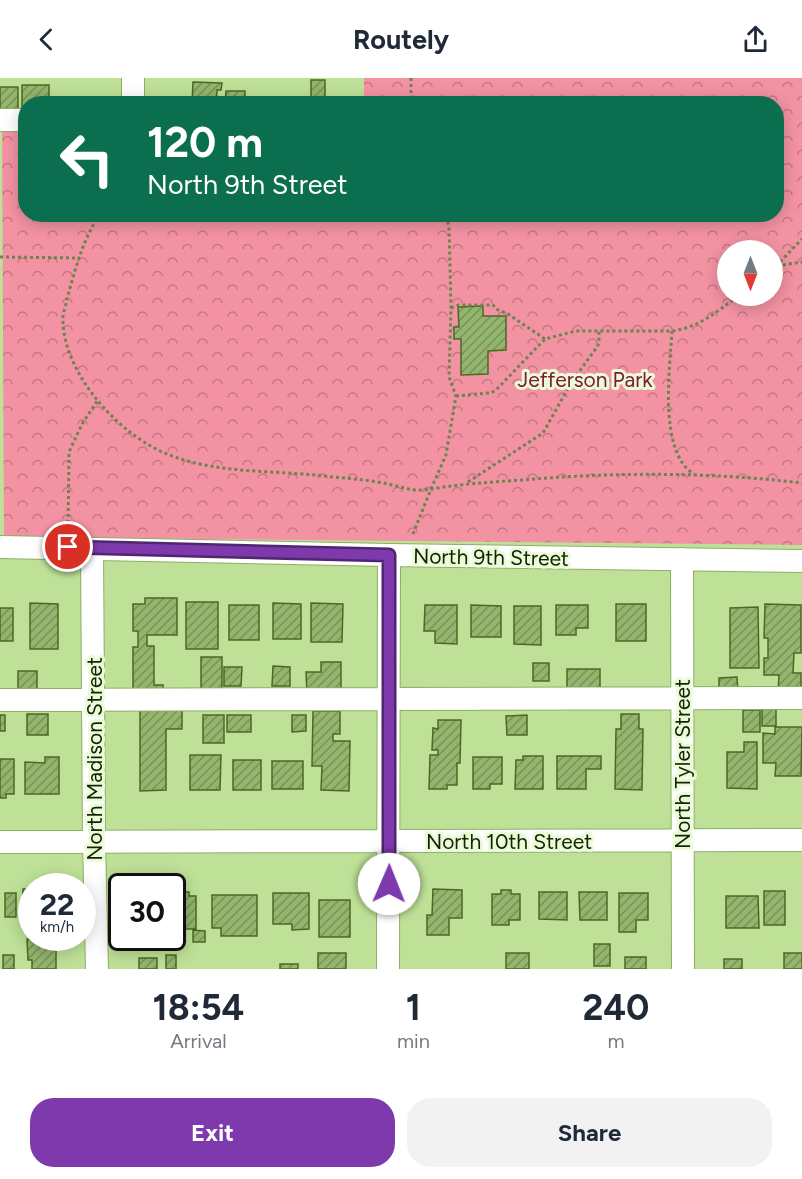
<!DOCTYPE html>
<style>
body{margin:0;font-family:Figtree,sans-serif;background:#f2f2f3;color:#1f2937;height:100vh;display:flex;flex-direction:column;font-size:22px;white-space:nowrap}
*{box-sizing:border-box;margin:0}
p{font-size:20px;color:#747a83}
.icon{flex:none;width:33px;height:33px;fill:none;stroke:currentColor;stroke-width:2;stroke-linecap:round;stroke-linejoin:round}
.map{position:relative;height:891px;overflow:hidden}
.panel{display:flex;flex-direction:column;background:#fff;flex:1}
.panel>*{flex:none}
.banner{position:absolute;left:18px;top:18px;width:766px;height:126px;border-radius:24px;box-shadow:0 3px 15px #0003;background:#0b6e4f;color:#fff;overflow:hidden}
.needle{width:39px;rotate:180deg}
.fabs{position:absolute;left:717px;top:162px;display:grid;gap:12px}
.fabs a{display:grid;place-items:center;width:66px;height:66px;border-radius:50%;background:#fff;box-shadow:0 3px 15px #0003;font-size:30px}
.speed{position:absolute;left:18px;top:795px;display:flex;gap:12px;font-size:30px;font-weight:700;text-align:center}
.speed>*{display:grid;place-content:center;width:78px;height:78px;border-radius:50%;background:#fff;box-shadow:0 3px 15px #0003;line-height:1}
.speed small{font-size:15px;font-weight:400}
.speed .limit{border:3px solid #111;border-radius:9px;background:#fff;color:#111}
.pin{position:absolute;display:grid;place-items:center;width:51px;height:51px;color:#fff;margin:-26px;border:3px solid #fff;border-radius:50%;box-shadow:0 2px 6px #0007}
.me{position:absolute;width:66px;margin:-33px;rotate:1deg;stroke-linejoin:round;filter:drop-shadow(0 0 4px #0008)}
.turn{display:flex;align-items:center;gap:21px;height:126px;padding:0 30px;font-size:27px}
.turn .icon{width:78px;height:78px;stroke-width:2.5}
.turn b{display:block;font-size:42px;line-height:51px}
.eta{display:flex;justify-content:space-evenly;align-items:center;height:102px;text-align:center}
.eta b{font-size:36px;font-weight:700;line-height:42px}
.cta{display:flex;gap:12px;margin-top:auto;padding:12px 30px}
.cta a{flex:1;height:69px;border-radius:24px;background:#7e39ac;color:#fff;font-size:24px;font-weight:700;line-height:69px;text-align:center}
.cta a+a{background:#f2f2f3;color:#1f2937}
header{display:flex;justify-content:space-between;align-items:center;height:78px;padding:0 30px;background:#fff;font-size:27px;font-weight:700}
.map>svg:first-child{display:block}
.park{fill:url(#park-crowns);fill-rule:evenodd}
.building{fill:url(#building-hatch);stroke:#4b6922;stroke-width:1.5}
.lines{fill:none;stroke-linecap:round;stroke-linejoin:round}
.minor-casing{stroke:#8dae66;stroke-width:24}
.path{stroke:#6c8450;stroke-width:3;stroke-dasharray:3 3;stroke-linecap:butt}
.minor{stroke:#fff;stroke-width:22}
.route-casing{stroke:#522570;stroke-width:15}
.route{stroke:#7e39ac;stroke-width:10}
.labels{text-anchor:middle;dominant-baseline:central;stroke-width:6;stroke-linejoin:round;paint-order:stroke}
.park-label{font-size:21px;fill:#801938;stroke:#eafcd7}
.street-label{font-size:21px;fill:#162205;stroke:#eafcd7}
</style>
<header><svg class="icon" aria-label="back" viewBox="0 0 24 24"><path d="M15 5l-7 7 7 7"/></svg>Routely<svg class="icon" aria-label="share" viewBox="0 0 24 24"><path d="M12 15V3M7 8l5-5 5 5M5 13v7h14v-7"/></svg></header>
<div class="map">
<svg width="802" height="891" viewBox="0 0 802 891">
<defs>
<pattern id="park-crowns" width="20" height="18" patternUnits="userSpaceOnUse" patternTransform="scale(1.5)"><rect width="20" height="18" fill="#f392a3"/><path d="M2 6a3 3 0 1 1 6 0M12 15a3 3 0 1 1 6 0" fill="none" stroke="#c47783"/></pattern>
<pattern id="building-hatch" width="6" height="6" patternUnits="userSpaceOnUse" patternTransform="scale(1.5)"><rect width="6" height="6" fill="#93b56d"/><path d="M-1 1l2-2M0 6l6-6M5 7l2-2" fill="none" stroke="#779358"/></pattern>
</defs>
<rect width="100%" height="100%" fill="#bee197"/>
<path class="park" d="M364,0H802V467L4,459L2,45H25L26,136H777V26L364,25ZM728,172H772V218H728Z"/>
<path class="building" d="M311,2H325V26H311Z
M193,4L222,5L221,12H217L216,25L192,26Z
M22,7H49V26H26V36H22Z
M0,9H18V36H0Z
M226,13H245V26H225Z
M483,228V238H506V272L488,273V296L461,297V261H454V249H459L458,229Z
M145,520H177V557H147V568H154V607H163V616H133V569H138V553H133V526H145Z
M186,524H218V571H186Z
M30,525L58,526V571H30Z
M273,525L301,526V561H273Z
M311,525L343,526L342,564H311Z
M616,526H646V563H616Z
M765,526L801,527V575H794L793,595H801V614H778L779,597H764V580H768V560H764Z
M229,527H259V562H229Z
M425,527H457V566L435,565V553H424Z
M471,527L501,528V559H471Z
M556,527H588V550H576V557H556Z
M514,528H541V567L514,566Z
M758,529L759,590H730V530Z
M0,530H13V563H0Z
M201,579H222V614H201Z
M321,584H341V615H307L306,594H321Z
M533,585H549V603H533Z
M273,588L290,589V608H272Z
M224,589H242L241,608H224Z
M567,591H600V610H567Z
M18,593H37V611L18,612Z
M737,599L738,615H719V600Z
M140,631H182V651H166V712L140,713Z
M762,631H776V648H762Z
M743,632H760V654H743Z
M313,633H340V656H333V663H350L349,713L321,712L322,688H312Z
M27,636H48V657H27Z
M621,636H639V651H643L642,712L615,711L616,651H621Z
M0,637H5V653H0Z
M203,637H224V665H203Z
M227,637H251V654H227Z
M292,637H306V653L292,654Z
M527,637V657H507L506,638Z
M438,642H461L460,685H457V707H447V711H429L430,677H438V672H432L433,650L438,651Z
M775,649H802L801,698H775L776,685H763V655L775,656Z
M744,664H757V711L727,710V674H744Z
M190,677H221L220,712H190Z
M523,678H543V711H515L516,682H523Z
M557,678H601V691H586V711H557Z
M45,679H59V716H25V684L45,685Z
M473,679H502V706H490V711H473Z
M0,681H14V716H6V720H0Z
M233,682H261V712H233Z
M272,683H303V711H272Z
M23,811H32V841H23Z
M433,811L462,812V840H449V857H427V837H432Z
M501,812H511V816H520V842H509V847H492V816H501Z
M764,813H785V847H764Z
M175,814H189V818H196V851H177V858H172V818H175Z
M539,814H567V842L539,841Z
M579,814H607V842H580Z
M5,815H16V839H5Z
M273,815H309V851L292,852V846H273Z
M619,815H648V842H636V854H619Z
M212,817H257V858H221V850H212Z
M726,818H758L759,850H726Z
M319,822H350V859H319Z
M193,852L205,853V864H193Z
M27,861H56V891H32V882H28Z
M594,866H610V888H594Z
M318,875H346V891H318Z
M506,875H529V891H506Z
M784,875H802V891H784Z
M3,877H14V891H3Z
M166,877H176V891H166Z
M625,879H646V891H625Z
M139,880H157V891H139Z
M724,881H742V891H724Z
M280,886H298V891H280Z"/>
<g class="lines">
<g class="minor-casing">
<path id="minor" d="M133,0V26
M0,42H26
M0,469L389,477L802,483
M92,471L94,764L97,891
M682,481L683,891
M0,622L802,620
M0,764L802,762
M388,891L389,477"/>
</g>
<path class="path" d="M411,0V26
M100,136C83,161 75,192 67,221C66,228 62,236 63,243C64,296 119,357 167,376C215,396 273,392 324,398C342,400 360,401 378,404C399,407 410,415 431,411L446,377L456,318L449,299L451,230L449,149L446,136
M0,179L80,180
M776,188L802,161
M772,191L776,188L802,184
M451,230L459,227H493L496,231L508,236L545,261
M672,253C670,289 658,375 694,396
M456,318L489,315L495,313L545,261L576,253H672C700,249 716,234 738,218
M468,404L543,355L571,305L597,269L599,265V253
M68,451L69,374L82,346L98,322
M413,456L431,411C461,406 491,404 522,402C616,394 709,394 802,405"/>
<use href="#minor" class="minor"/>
</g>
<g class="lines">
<g class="route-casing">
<path id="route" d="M68,469L389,477V806"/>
</g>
<use href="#route" class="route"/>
</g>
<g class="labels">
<g class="park-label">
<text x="585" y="301">Jefferson Park</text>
</g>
<g class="street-label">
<text transform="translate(491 479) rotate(1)">North 9th Street</text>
<text transform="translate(94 681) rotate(-90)">North Madison Street</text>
<text transform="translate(682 686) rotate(-90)">North Tyler Street</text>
<text x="509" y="763">North 10th Street</text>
</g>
</g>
</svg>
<div class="fabs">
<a><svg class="needle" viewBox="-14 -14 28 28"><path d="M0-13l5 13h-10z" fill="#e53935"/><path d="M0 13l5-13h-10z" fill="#747a83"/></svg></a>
</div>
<div class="speed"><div>22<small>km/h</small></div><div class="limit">30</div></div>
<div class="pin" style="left:68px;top:469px;background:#d93025"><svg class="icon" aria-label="arrive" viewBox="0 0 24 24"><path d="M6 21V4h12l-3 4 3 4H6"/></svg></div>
<svg class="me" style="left:389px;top:806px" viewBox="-20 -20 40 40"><circle r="19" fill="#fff"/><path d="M0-13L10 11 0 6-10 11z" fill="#7e39ac"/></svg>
<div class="banner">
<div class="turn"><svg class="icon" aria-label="left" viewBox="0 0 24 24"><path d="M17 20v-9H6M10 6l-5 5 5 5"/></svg><div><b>120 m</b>North 9th Street</div></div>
</div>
</div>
<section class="panel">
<div class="eta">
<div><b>18:54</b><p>Arrival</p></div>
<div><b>1</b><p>min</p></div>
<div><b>240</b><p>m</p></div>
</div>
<div class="cta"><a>Exit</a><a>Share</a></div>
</section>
